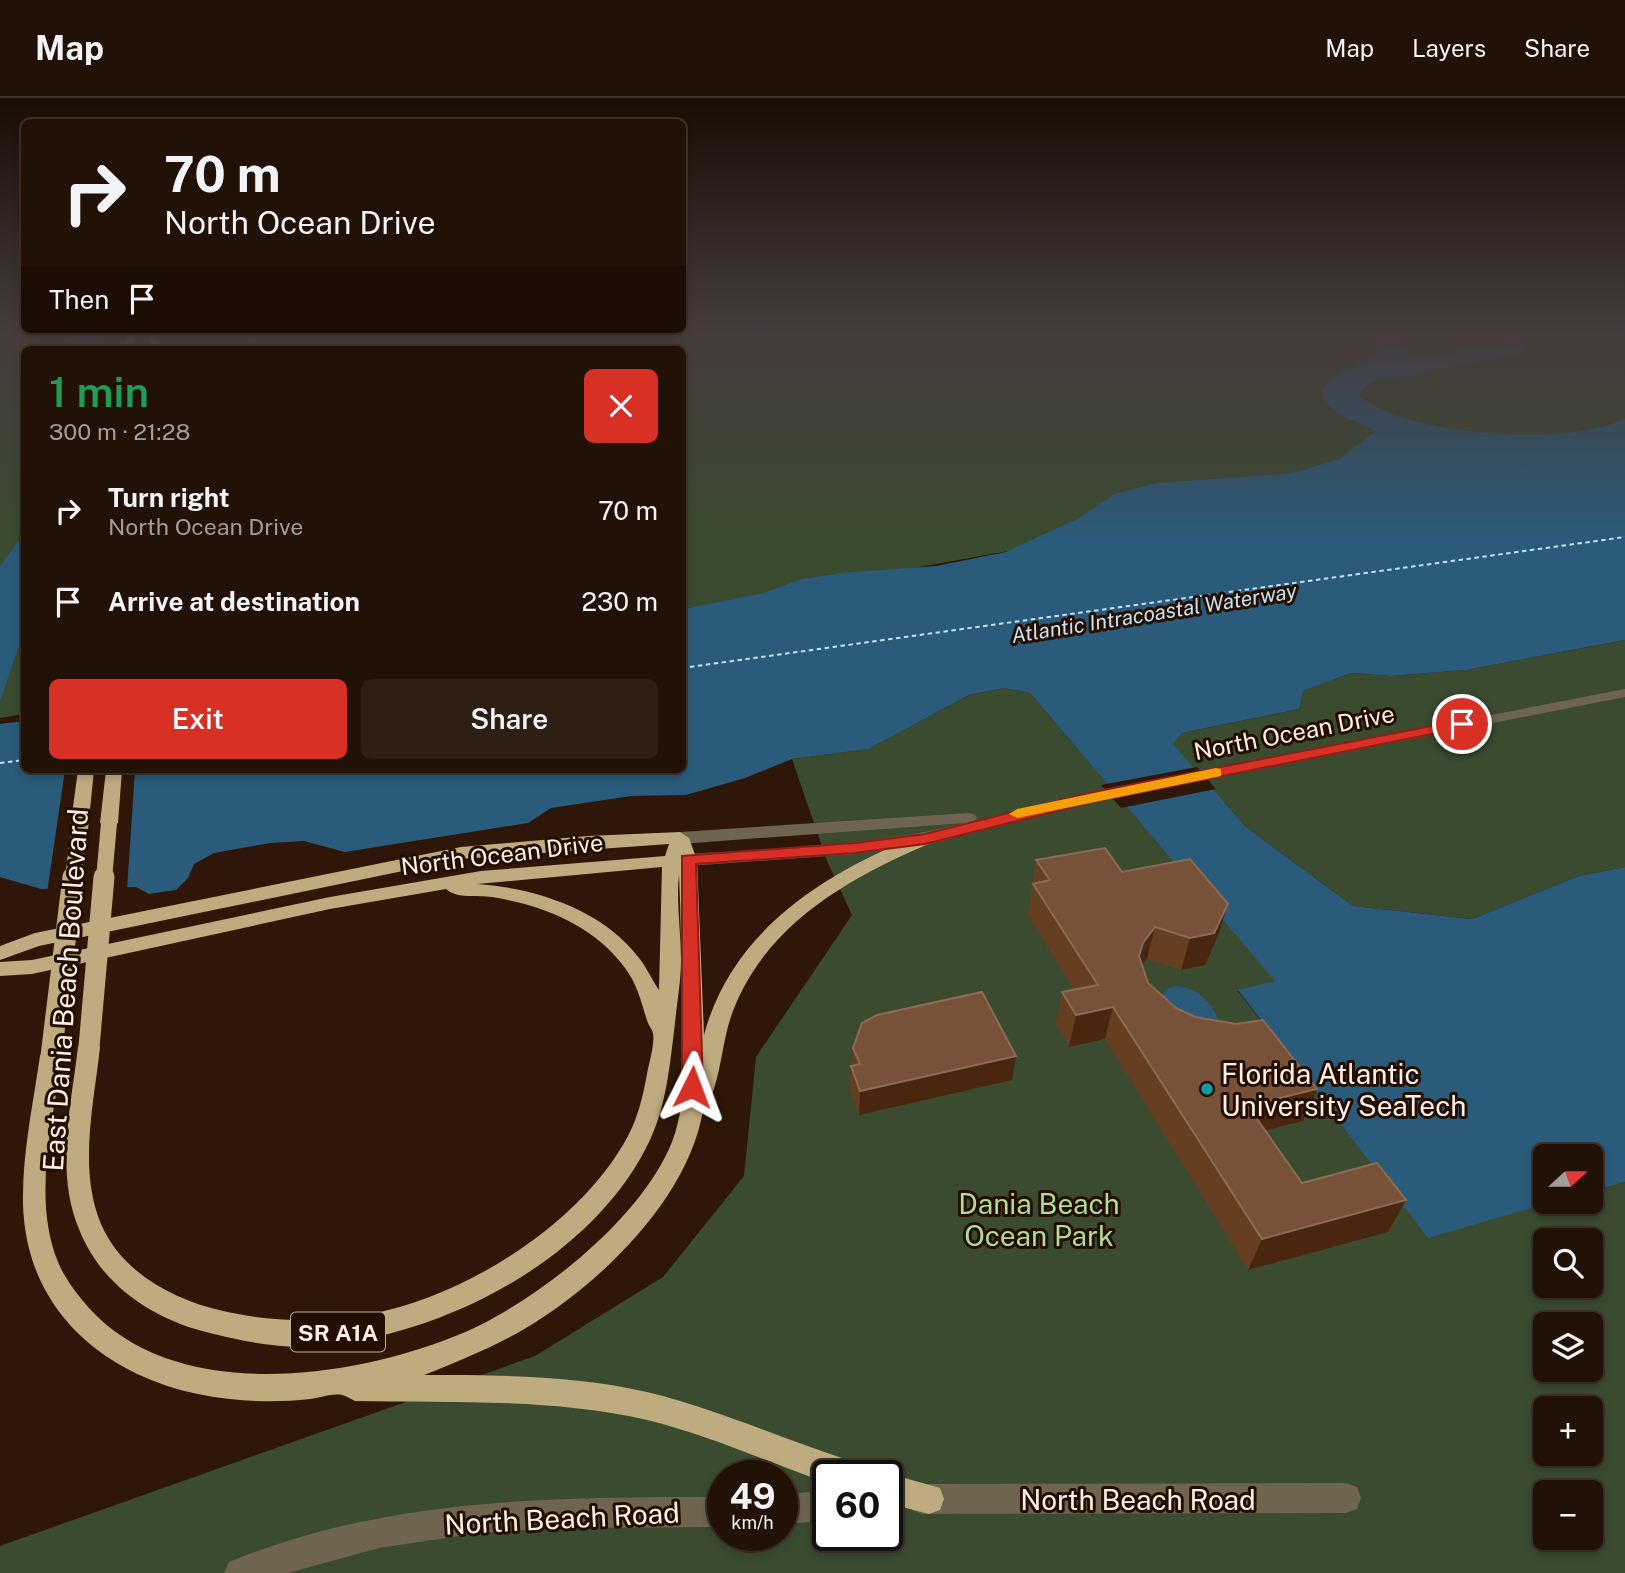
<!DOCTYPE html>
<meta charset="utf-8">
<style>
body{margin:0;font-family:"Public Sans",sans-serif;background:#2e1f14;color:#f1f3f6;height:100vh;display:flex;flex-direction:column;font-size:26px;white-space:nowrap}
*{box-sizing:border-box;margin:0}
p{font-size:23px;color:#a29d9b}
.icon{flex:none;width:38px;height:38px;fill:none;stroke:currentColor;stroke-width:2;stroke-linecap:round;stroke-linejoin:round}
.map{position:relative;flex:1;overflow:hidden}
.sheet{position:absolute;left:21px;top:248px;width:665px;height:427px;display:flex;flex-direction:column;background:#221106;border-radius:10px;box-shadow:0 4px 10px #0003,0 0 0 2px #3f3128}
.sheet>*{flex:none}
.banner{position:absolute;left:21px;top:21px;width:665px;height:214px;border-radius:10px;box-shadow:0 4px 10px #0003,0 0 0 2px #3f3128;background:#221106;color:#f1f3f6;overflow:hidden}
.needle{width:46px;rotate:69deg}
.controls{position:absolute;left:1533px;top:1046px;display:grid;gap:14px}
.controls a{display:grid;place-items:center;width:70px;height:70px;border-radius:10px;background:#221106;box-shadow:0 4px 10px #0003,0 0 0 2px #3f3128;font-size:35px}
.speed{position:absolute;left:707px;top:1362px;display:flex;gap:14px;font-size:35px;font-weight:700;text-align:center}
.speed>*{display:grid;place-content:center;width:91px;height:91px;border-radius:50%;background:#221106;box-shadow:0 4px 10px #0003,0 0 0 2px #3f3128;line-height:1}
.speed small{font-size:18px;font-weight:400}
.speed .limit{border:4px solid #111;border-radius:10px;background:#fff;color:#111}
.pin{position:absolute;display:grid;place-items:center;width:60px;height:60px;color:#fff;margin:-30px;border:4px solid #fff;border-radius:50%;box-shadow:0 2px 7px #0007}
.me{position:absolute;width:77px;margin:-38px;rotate:3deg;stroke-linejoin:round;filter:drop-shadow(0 0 5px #0008)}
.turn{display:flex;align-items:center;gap:24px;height:147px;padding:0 28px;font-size:32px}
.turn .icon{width:91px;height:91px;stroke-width:2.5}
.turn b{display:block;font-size:49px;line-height:60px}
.then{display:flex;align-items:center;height:66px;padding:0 28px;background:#0003;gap:14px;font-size:26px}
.round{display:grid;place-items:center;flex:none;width:74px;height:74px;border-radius:10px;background:#2e1f14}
.head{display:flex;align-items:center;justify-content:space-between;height:119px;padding:0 28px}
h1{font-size:42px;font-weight:600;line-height:52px;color:#1e9e55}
.button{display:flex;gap:14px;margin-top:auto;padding:14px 28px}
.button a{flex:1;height:80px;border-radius:10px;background:#d93025;color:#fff;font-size:28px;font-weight:600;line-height:80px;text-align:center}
.button a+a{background:#2e1f14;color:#f1f3f6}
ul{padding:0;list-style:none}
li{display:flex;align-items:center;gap:21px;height:91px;padding:0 28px}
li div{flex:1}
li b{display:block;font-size:26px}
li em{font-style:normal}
header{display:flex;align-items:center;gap:42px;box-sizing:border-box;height:98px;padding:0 35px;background:#221106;border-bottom:2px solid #3f3128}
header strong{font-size:33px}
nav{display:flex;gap:38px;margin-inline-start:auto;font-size:24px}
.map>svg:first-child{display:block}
.green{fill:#3a4b30;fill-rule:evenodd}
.water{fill:#2a5b7a}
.pier{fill:#2e1708}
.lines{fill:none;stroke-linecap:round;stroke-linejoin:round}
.ferry{stroke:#c5e2f6;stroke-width:2;stroke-dasharray:4.5 3.5;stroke-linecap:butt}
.minor{fill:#6e644f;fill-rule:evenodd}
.primary{fill:#bfab80;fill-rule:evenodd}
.primary-bridge-far1{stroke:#bfab80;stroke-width:16}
.primary-bridge{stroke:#bfab80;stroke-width:21}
.wall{fill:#663f23}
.shaded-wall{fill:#49270f}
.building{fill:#775238;stroke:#8c6b54;stroke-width:2}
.route{fill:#d93025;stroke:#8d1f18;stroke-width:2}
.slow{fill:#f59e0b}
.culture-dot{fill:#0f9aa8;stroke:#240e01;stroke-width:2.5}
.labels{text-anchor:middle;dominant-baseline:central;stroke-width:6;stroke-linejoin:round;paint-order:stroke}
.far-water-label{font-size:21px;font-style:italic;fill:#c5e2f6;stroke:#240e01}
.shield{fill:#240e01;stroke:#bdaca3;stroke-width:2}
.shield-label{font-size:23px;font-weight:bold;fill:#fef0e9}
.street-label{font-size:24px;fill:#fef0e9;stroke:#240e01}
.near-street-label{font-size:28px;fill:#fef0e9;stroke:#240e01}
.near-poi-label{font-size:28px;fill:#fef0e9;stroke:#240e01;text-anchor:start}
.near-park-label{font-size:28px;fill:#afdc97;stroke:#240e01}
</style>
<header>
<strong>Map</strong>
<nav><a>Map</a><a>Layers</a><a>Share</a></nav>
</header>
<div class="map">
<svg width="1625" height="1475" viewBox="0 0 1625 1475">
<rect width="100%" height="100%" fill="#2e1708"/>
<path class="green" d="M0,237H1625V353L1003,454L683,511L682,252H24V616L0,620Z
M1625,542V769L1579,778L1472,821L1353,808L1246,729L1172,646L1182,635L1299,611L1302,593L1351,575L1391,578L1466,572Z
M1004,590L1030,595L1276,883L1238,893L1428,1139L1553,1104H1591V1094L1625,1084V1475H0V1448L535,1258L663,1179L744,1078L756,959L852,817L827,763L792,661L869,651L969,597ZM1545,1143H1591V1188H1545ZM1545,1227H1591V1272H1545ZM1545,1311H1591V1356H1545ZM723,1377H782V1437H723ZM828,1377H887V1437H828ZM1545,1395H1591V1440H1545Z"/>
<path class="water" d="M70,237H107L106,252H69Z
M1365,237H1395L1409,249L1410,256L1420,259L1459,256L1455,249L1471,247L1474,242L1506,248L1499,237H1525L1526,251L1515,258L1470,264L1407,280L1372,283L1362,291L1360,298C1404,338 1574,350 1625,320V542L1466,572L1391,578L1351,575L1303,593L1299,611L1182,635L1173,646L1246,729L1353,808L1472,821L1579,778L1625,769V1084L1591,1094V1059H1545V1104H1553L1428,1140L1238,892L1275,883L1030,595L1004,590L969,597L869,651L792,661L745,680L686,697L631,698L551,710L528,725L345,754L304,743L270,745L214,755L194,766L188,780L176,792L149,796L136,789L41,791L0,779V626L24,623V672H682L683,511L764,495L802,481L841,475L936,468L1006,454L1079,420L1114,396L1157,385L1288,376L1306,371L1340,361L1375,333C1363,324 1348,323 1335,313C1297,285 1356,268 1375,259L1379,250Z
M24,436V533L0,603V468Z
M1175,888C1198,888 1215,907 1220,928L1216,936L1163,904L1162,898L1167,891Z"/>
<path class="pier" d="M1197,669L1216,691L1121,710L1101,687Z
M65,672H135L127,792L47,795Z"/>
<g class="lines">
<path class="ferry" d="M682,570L1625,439
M0,665L24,662"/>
<path class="minor" d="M1625,591V599L1093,704L925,747L855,756L688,768L679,762L688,756C781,750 875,748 965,725L680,746L671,740L680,734L968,715L974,716L977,720L974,723L1093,694Z
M1346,1385L1357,1389L1361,1400L1357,1411L1346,1415L923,1416L912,1412L908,1401L912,1390L923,1386Z
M828,1393V1423L782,1426V1396Z
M723,1399V1429L560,1430L479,1435L379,1450L288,1475H224L229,1464C386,1399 556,1399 723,1399Z"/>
<path class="primary" d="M126,237H134V252H126Z
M151,237H159L157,252H149Z
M78,672H94L88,731L79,736L70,731Z
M106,672H122L118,725L109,730L100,725Z
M680,734L689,740L697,762L704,937C732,832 825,775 919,737L925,735L934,741L931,745C850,779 766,826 733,913C721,944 722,980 706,1010L703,1012C689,1100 600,1186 526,1230C494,1249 459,1263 424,1277C498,1277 574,1277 647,1294C716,1311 781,1340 848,1362L858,1367L863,1377H828V1385C767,1364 709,1337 647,1322C552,1300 452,1305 355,1303C351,1301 344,1297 342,1297C332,1295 319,1300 310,1301C284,1304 256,1304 230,1301C121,1290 26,1223 23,1106C22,1056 33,1007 40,958L43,952L51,950L59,952L62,958C53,1023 32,1101 58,1164C65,1181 77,1196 89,1210C176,1306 350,1281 458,1237C534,1206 641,1122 672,1044C689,999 684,946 682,898C681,857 681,817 679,776C676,805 681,833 681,862C681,883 677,904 675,925C670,965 667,1005 650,1042C594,1161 442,1239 316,1248C281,1251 247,1244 214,1236C155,1223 101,1188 79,1131C55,1073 71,1009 78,949L81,943L89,941L97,943L100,949C94,1006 78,1071 101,1126C122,1175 174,1202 223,1213C271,1224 321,1225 370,1216C466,1198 581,1126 628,1038C638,1019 643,998 647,976C649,965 655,946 653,935C652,931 649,928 648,925C641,905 638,887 625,870C594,827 542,807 492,799C478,797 457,801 446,791L330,811L32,876L0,878V864L32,862L330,799L481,773L665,758L669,746L461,761L39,848L0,862V848L35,835L461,749L588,738ZM662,769L659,892C652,882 647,870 639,860C603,812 536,790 477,786Z
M887,1375L940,1390L944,1401L940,1412L929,1416L887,1405V1377H882Z"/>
<path class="primary-bridge-far1" d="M73,781L79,731
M104,781L109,725"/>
<path class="primary-bridge" d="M89,949L104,779
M51,958L73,779"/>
</g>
<path class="wall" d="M1036,762L1122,774L1218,838L1205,867L1181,872L1147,861L1142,867L1148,885L1176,910L1317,991L1303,1023L1265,1033L1302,1085L1406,1102L1388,1134L1248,1172L1105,941L1069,949L1056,926L1062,894L1074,892L1028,817Z
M853,950L1012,982L859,1017L850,992L851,968L852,967Z"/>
<path class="shaded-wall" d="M1228,806L1218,838L1205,867L1181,872L1190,840Z
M1155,829L1147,861L1135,877L1143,845Z
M1113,909L1105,941L1069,949L1076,917Z
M1016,958L1012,982L859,1017L860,993Z
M1317,991L1303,1023L1236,1040L1248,1008Z
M1406,1102L1388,1134L1248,1172L1262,1141Z"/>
<path class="building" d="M1105,750L1122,774L1190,761L1228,806L1214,835L1190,840L1155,829L1143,845L1139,858L1148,885L1176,910L1195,919L1236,926L1263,922L1317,991L1248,1008L1302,1085L1377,1065L1406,1102L1262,1141L1113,909L1076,917L1062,894L1098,887L1033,786L1050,782L1036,762Z
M982,894L1016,958L860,993L851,968L860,966L853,950L862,925L877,917Z"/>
<linearGradient id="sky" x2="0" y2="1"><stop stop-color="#190d04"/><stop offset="0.53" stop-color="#463c3d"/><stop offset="1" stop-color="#463c3d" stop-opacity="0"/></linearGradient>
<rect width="1625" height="444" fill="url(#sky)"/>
<path class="route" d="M1462,622L1467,623V629L1093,704L925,746L855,755L696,766L703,989L700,994H685L682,989V758L855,745L925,736L1093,694Z"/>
<path class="slow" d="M1216,670L1221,671V678L1017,720L1009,716L1017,711Z"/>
<circle class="culture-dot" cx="1207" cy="991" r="7"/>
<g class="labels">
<g class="far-water-label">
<text transform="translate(1154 515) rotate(-9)">Atlantic Intracoastal Waterway</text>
</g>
<rect class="shield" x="291" y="1214.5" width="94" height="39" rx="5"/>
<g class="shield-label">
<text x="338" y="1234">SR A1A</text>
</g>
<g class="street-label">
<text transform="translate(1294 634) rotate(-11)">North Ocean Drive</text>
<text transform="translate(502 756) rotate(-7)">North Ocean Drive</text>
</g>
<g class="near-street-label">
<text transform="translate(65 892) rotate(-86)">East Dania Beach Boulevard</text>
<text x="1138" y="1401">North Beach Road</text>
<text transform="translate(562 1420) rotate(-3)">North Beach Road</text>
</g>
<g class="near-poi-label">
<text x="1221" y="975">Florida Atlantic<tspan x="1221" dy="32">University SeaTech</tspan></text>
</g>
<g class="near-park-label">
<text x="1039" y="1105">Dania Beach<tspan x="1039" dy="32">Ocean Park</tspan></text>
</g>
</g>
</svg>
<div class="controls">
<a><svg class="needle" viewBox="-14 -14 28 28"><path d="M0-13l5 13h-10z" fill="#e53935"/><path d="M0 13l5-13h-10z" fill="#a29d9b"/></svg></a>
<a><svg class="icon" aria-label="search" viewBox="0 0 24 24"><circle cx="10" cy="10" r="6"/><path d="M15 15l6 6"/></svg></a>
<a><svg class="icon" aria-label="layers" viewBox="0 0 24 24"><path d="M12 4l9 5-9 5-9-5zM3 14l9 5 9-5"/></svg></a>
<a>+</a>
<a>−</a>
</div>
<div class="speed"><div>49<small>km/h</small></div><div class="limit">60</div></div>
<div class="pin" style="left:1462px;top:626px;background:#d93025"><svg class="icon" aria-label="arrive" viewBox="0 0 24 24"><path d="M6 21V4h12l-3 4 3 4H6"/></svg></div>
<svg class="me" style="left:692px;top:989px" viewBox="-20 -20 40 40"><path d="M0-17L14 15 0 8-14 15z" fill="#d93025" stroke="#fff" stroke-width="4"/></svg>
<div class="banner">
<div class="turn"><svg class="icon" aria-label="right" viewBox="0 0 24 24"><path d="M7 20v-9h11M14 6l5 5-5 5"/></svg><div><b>70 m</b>North Ocean Drive</div></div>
<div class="then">Then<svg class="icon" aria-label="arrive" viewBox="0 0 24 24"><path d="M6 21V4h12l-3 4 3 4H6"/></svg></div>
</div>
<section class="sheet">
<div class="head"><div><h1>1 min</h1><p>300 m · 21:28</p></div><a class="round" style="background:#d93025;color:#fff"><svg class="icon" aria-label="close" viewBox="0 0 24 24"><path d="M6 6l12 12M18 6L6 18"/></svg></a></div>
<ul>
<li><svg class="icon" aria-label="right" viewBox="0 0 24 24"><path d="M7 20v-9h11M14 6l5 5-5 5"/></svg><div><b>Turn right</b><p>North Ocean Drive</p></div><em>70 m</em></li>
<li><svg class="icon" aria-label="arrive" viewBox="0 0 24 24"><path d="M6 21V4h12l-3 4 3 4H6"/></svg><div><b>Arrive at destination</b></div><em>230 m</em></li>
</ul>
<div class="button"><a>Exit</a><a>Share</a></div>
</section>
</div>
